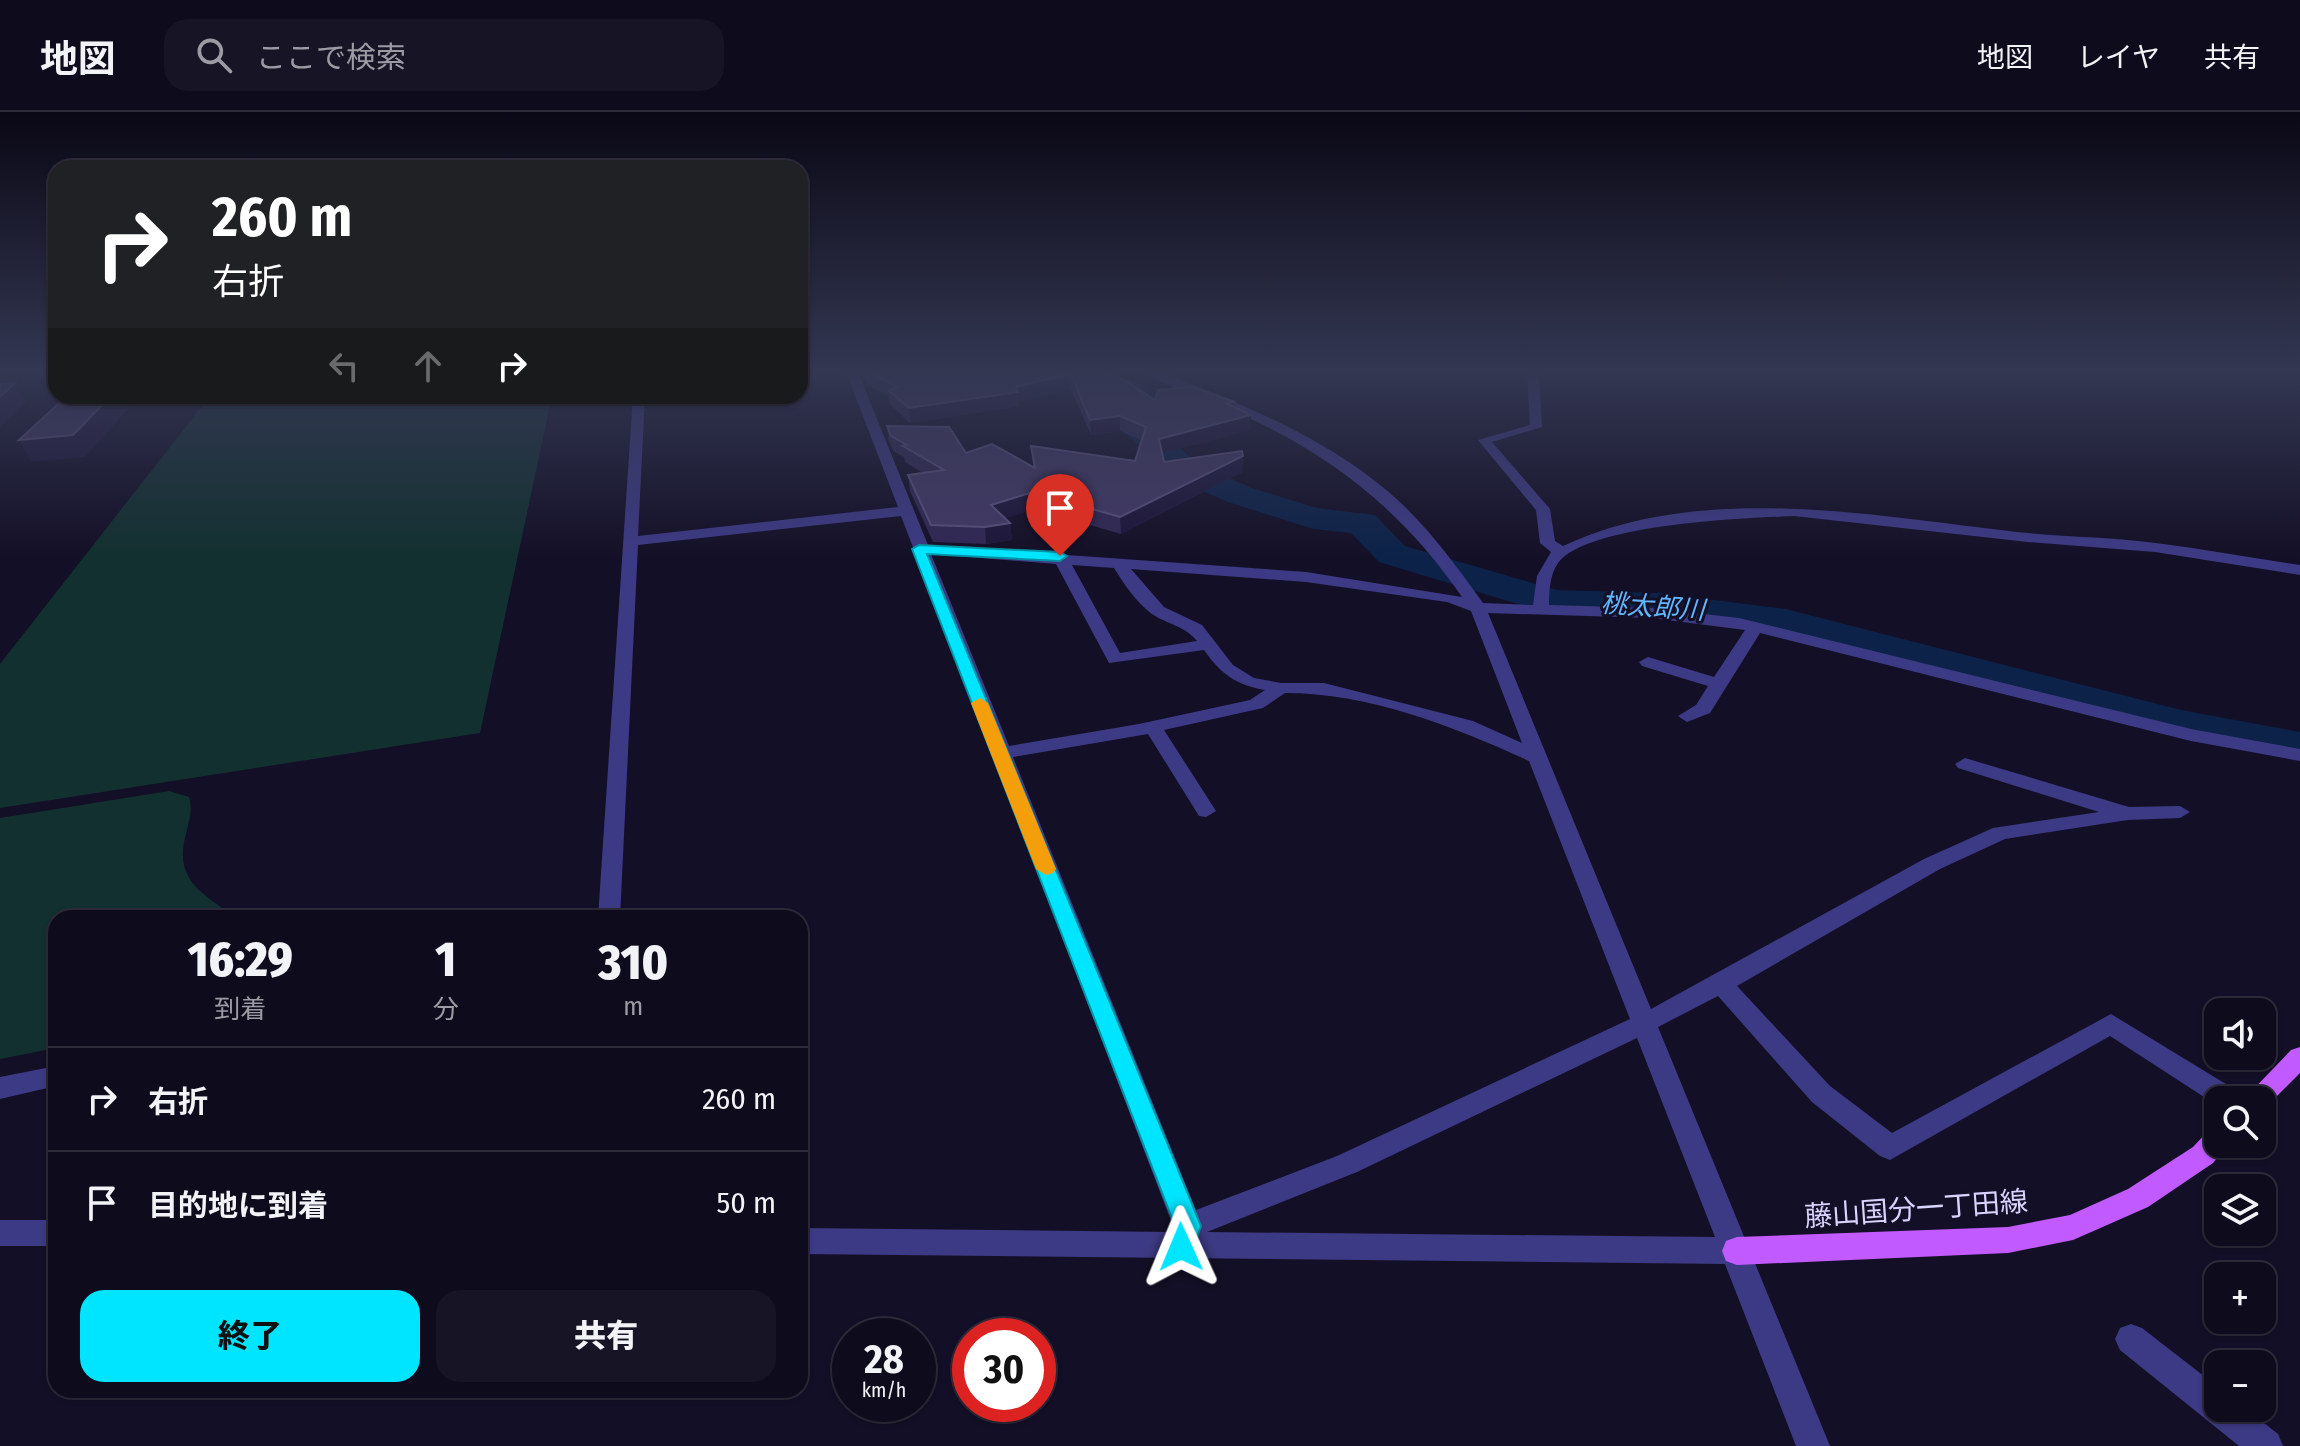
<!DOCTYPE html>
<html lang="ja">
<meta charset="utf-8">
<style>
body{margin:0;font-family:"Fira Sans Condensed","Noto Sans JP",sans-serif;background:#171425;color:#f1f3f6;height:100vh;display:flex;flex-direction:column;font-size:30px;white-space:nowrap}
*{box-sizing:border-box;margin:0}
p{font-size:26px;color:#9b9ba3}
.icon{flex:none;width:44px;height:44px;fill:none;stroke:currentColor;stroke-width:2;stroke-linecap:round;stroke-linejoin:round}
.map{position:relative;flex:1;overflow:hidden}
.drawer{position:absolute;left:48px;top:798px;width:760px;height:488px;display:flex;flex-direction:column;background:#0e0b1c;border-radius:24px;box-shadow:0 2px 6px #0004,0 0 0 2px #2e2b3b}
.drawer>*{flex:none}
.guide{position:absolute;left:48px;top:48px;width:760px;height:244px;border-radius:24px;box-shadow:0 2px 6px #0004,0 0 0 2px #2e2b3b;background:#202124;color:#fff;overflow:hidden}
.tools{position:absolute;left:2204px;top:886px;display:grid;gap:16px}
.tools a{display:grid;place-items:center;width:72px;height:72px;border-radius:16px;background:#0e0b1c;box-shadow:0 2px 6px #0004,0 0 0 2px #2e2b3b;font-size:40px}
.speed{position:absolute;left:832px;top:1206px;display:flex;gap:16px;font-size:40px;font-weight:700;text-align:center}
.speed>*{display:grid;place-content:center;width:104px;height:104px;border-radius:50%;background:#0e0b1c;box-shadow:0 2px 6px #0004,0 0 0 2px #2e2b3b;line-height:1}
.speed small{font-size:20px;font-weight:400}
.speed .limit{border:12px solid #d22;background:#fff;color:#111}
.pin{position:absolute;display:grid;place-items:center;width:68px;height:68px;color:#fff;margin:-82px -34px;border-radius:50% 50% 50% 0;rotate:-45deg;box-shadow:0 0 8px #0007}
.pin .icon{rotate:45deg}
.me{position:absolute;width:88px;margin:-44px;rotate:359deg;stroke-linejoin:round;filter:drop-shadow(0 0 6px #0008)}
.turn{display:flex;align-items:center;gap:28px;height:168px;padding:0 32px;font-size:36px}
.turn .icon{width:104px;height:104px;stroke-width:2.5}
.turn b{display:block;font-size:56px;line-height:68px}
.lanes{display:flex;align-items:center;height:76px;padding:0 32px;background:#0003;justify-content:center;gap:40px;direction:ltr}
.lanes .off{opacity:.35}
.eta{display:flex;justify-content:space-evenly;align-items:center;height:136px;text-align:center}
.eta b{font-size:48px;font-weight:800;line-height:56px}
.cta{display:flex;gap:16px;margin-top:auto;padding:16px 32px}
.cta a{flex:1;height:92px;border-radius:24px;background:#00e5ff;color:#111;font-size:32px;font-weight:800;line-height:92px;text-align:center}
.cta a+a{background:#171425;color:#f1f3f6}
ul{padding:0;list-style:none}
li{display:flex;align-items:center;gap:24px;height:104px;padding:0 32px;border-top:2px solid #2e2b3b}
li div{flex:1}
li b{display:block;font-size:30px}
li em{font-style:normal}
header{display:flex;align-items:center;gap:48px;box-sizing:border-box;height:112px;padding:0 40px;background:#0e0b1c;border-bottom:2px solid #2e2b3b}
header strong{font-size:38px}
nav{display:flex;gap:44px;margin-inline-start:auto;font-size:28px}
.search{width:560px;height:72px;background:#171425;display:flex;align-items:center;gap:20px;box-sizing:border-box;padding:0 28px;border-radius:24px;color:#9b9ba3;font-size:30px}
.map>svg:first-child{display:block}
.green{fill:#12302f}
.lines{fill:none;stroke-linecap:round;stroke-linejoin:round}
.river{fill:#0c2248;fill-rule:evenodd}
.minor{fill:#3d3a85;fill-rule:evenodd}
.major{fill:#c25bff;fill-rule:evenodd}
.wall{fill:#312854}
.shaded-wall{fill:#1d163a}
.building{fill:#433a66;stroke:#5a527e;stroke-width:2}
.route{fill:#00e5ff;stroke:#0095a6;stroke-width:2}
.slow{fill:#f59e0b}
.labels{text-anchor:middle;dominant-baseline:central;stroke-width:6;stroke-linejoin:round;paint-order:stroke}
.water-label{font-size:26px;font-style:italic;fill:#62b6ff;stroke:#130f26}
.near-street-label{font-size:28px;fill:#d9d4ff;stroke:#130f26}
</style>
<header>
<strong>地図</strong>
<div class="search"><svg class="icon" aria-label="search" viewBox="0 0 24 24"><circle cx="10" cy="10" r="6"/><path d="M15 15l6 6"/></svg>ここで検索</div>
<nav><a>地図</a><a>レイヤ</a><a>共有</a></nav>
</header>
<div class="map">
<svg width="2300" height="1334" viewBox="0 0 2300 1334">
<rect width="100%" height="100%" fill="#130f26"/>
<path class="green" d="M210,284H552L480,621L0,696V552Z
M169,679L189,685C193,699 189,708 186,722C173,769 203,781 236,806H56V936L0,947V706Z"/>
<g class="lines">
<path class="river" d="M1070,260C1106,260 1142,261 1164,294L1152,313L1201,354L1252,376L1317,396L1375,403L1405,434L1557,478L1659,481L1786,497L2181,598L2300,620V648L2179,626L1784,521L1659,505L1541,499L1379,450L1351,421L1313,417L1228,390L1177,368L1119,315L1133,295L1126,286L1074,266Z"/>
<path class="minor" d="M846,260H858L928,433L1054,442L1060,439L1067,443L1306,460L1462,485C1408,406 1340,349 1253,308C1225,295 1168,277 1146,260H1162C1246,294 1335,329 1402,392C1433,422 1458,456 1483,491L1533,493L1537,464L1551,440L1540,431L1536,398L1478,328L1530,313L1527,260H1539L1542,315L1492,330L1550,397L1555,429L1563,434C1701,369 1872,404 2017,420C2063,425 2110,425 2156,431C2204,437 2252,446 2300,453V463L2155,440L2028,430L1794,404C1745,406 1588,412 1558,451C1550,462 1549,479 1549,493L1651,496L1739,506L2191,617L2300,637V649L2191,629L1760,521L1710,601L1687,610L1678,604L1696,593L1708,574L1642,554L1639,550L1648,545L1714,565L1745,518L1651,506L1488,501L1651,897L1924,747L1993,716L2099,700L1958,656L1955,652L1965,646L2129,695L2180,694L2190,700L2180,706L2128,708L2005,727L1940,757L1737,874L1830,974L1892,1021L2111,902L2239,980L2243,988H2218V994L2110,924L1890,1048L1880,1044L1812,990L1718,884L1658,915L1830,1334H1796L1725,1152L800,1142V1116L1171,1120L1173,1114L901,404L638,433L620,806H598L633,284H645L638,424L898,395ZM931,442L1056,452L1109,551L1204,538C1221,562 1236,573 1265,578L1250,588L1139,612L1009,634ZM1072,453L1114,456C1124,472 1136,490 1152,502C1167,512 1185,514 1197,529L1120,541ZM1131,457L1306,470L1447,490L1471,499L1522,631L1473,609L1324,571H1281L1254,566L1233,553L1202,513L1164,495ZM1285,581C1369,581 1453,614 1529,649L1630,907L1337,1044L1196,1098L1013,645L1148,622L1199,704L1206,705L1216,699L1164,618L1263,596ZM1637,926L1715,1125L1207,1120L1357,1060Z
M56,954V974L0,987V965Z
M0,1108H56V1134H0Z
M2131,1212L2142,1216L2218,1275V1296H2245L2278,1322L2283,1334H2239L2120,1238L2115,1227L2120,1216Z"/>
<path class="major" d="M2300,935V961L2265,996L2262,997V988H2243L2291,938Z
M2218,1016V1032H2229L2213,1051L2148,1095L2073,1128L2008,1141L1737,1153L1726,1149L1722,1139L1726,1129L1737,1125L2008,1115L2070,1103L2128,1077L2193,1035L2208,1019Z"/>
</g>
<path class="wall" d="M861,260H1104L1155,288L1235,290V295L1250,318L1162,341L1164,350L1243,344L1242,360L1121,422L1034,397L1005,406L1010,411L1012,428L986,432L933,430L910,379L908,363L923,361L905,350L904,345L893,339L889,329L887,314L966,341L1033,354L1031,334L1135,349L1142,328L1120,319L1091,323L1071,277L1019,289V294L910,311L890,292L888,284L867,273Z"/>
<path class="shaded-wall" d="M1071,262V277L1019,289V294L910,311L909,296L1015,275Z
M15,271L26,290L0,315V285Z
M111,284H140L85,345L31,350L19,328Z
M1251,303L1250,318L1159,342V327Z
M1120,304V319L1091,323L1090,308Z
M1243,344L1242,360L1121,422L1120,405Z
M1033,380L1034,397L993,410L991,393Z
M1010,411L1012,428L986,432L985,415Z"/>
<path class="building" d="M869,260H1104L1124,268L1155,288L1158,278L1192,275L1235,290L1226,291L1251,303L1159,327L1164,350L1242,339L1243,344L1120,405L1033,380L991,393L1010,411L985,415L931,413L908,363L944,358L903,334L907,333L891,324L887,314L949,315L966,341L992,332L1035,356L1031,334L1135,349L1146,315L1120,304L1090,308L1071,262L1015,275L1018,280L909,296L888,278L898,275Z
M15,271L0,285V272Z
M67,284H111L73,323L19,328Z"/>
<linearGradient id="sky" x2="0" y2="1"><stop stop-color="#0a0815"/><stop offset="0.58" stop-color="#333752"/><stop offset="1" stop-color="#333752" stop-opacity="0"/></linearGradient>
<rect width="2300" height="447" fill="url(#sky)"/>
<path class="route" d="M919,433L1060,440L1067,444L1060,449L927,442L1201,1114L1191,1143L1181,1147L1172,1143L1168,1135L1175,1114L912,437Z"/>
<path class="slow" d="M980,586L988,591L1056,757L1053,761L1046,763L1036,757L971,591Z"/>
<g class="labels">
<g class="water-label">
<text transform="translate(1653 495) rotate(4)">桃太郎川</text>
</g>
<g class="near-street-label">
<text transform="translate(1916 1097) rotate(-4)">藤山国分一丁田線</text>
</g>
</g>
</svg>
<div class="tools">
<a><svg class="icon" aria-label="sound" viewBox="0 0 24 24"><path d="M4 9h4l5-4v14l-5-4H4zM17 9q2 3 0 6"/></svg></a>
<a><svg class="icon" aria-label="search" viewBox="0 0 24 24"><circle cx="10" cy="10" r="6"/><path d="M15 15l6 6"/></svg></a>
<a><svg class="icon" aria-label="layers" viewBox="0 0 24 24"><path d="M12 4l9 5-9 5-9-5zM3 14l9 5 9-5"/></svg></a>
<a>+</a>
<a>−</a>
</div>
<div class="speed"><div>28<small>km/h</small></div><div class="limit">30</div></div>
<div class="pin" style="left:1060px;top:444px;background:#d93025"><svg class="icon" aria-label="arrive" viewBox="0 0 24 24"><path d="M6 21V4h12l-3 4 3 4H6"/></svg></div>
<svg class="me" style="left:1181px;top:1135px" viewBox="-20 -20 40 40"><path d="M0-17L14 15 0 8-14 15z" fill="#00e5ff" stroke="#fff" stroke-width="4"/></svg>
<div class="guide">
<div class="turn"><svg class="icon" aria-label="right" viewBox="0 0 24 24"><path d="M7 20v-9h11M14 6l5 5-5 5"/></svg><div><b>260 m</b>右折</div></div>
<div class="lanes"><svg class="icon off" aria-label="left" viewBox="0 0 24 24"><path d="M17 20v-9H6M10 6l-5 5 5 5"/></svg><svg class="icon off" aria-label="ahead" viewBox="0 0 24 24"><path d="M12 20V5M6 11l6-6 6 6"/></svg><svg class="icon" aria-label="right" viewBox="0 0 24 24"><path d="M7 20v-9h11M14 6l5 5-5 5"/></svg></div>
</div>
<section class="drawer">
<div class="eta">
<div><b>16:29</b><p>到着</p></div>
<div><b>1</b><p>分</p></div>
<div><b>310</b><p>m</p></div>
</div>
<ul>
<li><svg class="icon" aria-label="right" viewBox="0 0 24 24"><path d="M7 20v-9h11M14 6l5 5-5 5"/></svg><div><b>右折</b></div><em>260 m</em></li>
<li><svg class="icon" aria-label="arrive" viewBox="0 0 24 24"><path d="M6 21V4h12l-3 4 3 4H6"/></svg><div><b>目的地に到着</b></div><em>50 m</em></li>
</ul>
<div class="cta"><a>終了</a><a>共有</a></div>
</section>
</div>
